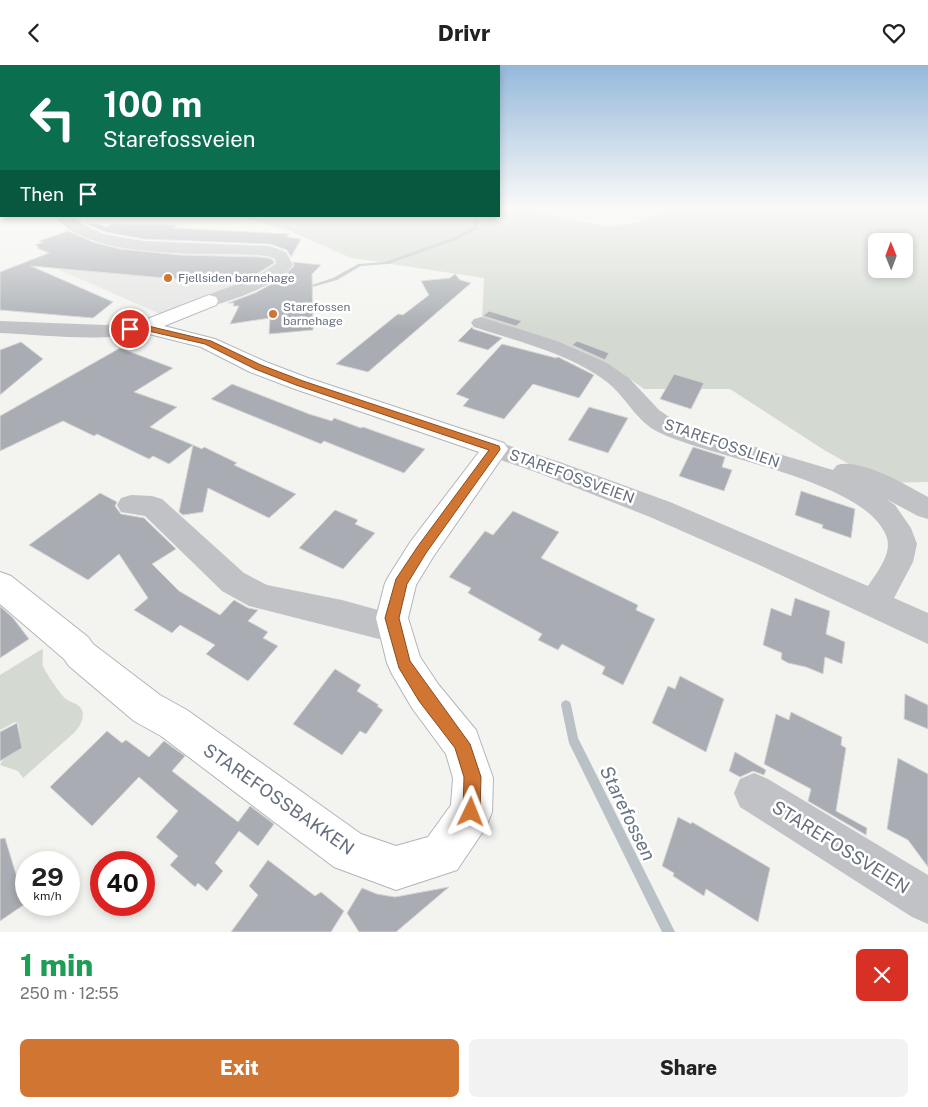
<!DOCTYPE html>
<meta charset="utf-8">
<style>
body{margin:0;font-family:"Public Sans",sans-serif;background:#f2f2f2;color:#222;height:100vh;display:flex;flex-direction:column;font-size:19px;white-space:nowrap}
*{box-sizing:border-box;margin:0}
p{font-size:16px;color:#767676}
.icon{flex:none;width:28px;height:28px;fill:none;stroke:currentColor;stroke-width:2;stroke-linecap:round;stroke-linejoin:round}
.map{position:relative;height:867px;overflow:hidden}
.panel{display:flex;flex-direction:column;background:#fff;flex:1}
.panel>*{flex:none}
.hud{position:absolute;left:0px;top:0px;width:500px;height:152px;box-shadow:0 2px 8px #0003;background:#0b6e4f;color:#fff;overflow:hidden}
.needle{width:32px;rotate:359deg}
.buttons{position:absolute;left:868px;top:168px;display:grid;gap:10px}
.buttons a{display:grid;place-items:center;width:45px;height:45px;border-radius:8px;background:#fff;box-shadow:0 2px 8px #0003;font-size:25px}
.speed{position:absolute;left:15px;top:786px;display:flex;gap:10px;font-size:25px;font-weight:700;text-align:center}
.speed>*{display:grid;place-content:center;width:65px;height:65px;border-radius:50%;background:#fff;box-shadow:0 2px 8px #0003;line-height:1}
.speed small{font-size:12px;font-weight:400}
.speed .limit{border:8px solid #d22;background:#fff;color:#111}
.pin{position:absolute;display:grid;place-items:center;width:42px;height:42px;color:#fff;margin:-21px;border:2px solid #fff;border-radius:50%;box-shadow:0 1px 5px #0007}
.me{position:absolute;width:55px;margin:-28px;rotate:2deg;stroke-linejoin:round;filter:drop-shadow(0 0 4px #0008)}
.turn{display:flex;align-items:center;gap:18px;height:105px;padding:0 20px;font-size:22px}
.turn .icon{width:65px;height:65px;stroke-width:2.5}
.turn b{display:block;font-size:35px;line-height:42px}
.then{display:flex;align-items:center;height:48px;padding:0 20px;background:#0003;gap:10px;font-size:19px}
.round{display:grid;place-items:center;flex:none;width:52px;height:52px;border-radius:8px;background:#f2f2f2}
.head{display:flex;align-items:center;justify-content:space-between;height:85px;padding:0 20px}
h1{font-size:30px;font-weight:800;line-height:38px;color:#1e9e55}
.action{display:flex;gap:10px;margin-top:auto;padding:10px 20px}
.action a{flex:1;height:58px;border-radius:8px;background:#d17533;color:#fff;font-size:20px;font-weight:800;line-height:58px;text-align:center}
.action a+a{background:#f2f2f2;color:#222}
header{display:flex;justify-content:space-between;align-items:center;height:65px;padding:0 20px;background:#fff;font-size:22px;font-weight:800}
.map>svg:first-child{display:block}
.built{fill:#e4e4e4}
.green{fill:#d4dad2;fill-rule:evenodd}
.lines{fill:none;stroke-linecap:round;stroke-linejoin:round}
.stream{fill:#b9c1c7;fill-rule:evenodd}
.building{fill:#a9adb3;stroke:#d5d5d3}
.secondary-casing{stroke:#b2b5ba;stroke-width:2}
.street{fill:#c0c2c5;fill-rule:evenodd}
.secondary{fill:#fff;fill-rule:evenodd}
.route{fill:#d17533;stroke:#884c21}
.poi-dot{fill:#d17533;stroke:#fff;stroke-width:2}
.labels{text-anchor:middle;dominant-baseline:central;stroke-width:5;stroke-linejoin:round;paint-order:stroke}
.far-poi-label{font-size:12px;fill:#666f7e;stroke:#fff;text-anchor:start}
.street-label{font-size:15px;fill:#666f7e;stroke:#fff}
.near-street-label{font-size:18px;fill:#666f7e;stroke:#fff}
.near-water-label{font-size:19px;font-style:italic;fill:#677683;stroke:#fff}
</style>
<header><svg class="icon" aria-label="back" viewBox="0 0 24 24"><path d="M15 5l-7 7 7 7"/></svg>Drivr<svg class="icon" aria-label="heart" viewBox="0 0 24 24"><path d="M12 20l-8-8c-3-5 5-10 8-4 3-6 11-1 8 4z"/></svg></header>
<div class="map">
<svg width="928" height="867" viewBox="0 0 928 867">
<rect width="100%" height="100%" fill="#f3f4f0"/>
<path class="built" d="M115,179L258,188L269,191L275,196V201L265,211L160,249L55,203Z"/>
<path class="green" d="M499,144H524L608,162L639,157L672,144H928V417L883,418L824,385L730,324H644L619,306L528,270L482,256L484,213L351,193L290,166L237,151H499ZM876,176H904V204H876Z
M42,584L43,585C43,590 42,596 43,601C46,608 60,629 66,634C71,638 79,638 82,645C85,653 80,661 75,667L23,713L18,706L0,700C13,676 25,694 18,658L15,657L0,665V610Z"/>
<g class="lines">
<path class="stream" d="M476,151H480L477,157V164L456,175L388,199L361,201L337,215L305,224L303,223L333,213L358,199L385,197L452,173L474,162L473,157Z
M566,635L570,637L571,640L578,673L675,867H662L569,678L561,640L562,637Z"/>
</g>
<path class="building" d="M87,159H98L106,162L111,159L177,160L174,163L289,169L287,172L301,174L291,192L287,185L270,179L144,174L105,167Z
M68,166L93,177L120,184L180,190L258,192L268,193L273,195L274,198L255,210L232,219L31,201L113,237L93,253L0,245V207L49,188L37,183L39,182L35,180L43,177L39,176Z
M293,197L321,200L312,209L313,265L269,269L270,253L230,259L239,241H233L234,238H228L255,228L279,215L294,201Z
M455,209L460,215L471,218L368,307L336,299L398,249L403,250L429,230L421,216L450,213Z
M489,246L522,256L516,261L483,251Z
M472,262L473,264L502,273L488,285L458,276Z
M577,276L609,288L605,295L572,280Z
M21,277L43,294L0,330V285Z
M502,279L556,293L558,292L594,310L579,333L533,319L504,354L463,341L469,334L456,329Z
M120,283L173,303L134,327L177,342L150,362L193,380L169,399L153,391L149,394L97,369L94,371L63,356L0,386V351Z
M674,309L704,318L691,344L660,334Z
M232,319L309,349L332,356L334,353L361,363L363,362L425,384L404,408L324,376L321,379L211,334Z
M589,342L628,353L608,388L568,375Z
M193,380L202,384L204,382L237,398L234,400L296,429L269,453L208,423L203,447L183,450L179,447Z
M693,382L725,392L722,402L732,405L724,426L679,411Z
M801,426L855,444L851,473L822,463L823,460L795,450Z
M100,428L117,437L115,441L121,449L144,453L176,484L152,499L179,526L220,550L234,535L248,543L258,545L248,556L268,567L263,573L278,581L248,616L206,589L215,580L180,560L172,568L134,545L148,533L119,489L88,515L29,480Z
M335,445L358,455L355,459L375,468L343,504L299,483Z
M513,446L559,467L541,493L638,540L636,545L655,554L623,620L602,609L605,602L562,579L558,585L538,575L542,569L468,528L471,523L449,512L485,466L493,470Z
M795,533L830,546L826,569L845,577L842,599L825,592L823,609L806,602L788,598L781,594L782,588L763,580L771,543L791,551Z
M0,541L13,553L29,574L0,593Z
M335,604L361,620L357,626L379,640L377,641L383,645L366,669L360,666L342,690L293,659Z
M680,611L724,634L706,687L652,658L668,621L675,624Z
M905,629L928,640V664L904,654Z
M791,647L842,672L841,680L846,683L836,746L867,763L866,770L808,736L811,724L764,699L776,649L789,655Z
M17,658L22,683L0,696V667Z
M107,666L122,678L126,675L149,692L164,676L185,691L172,706L238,757L250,741L274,759L258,781L239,766L215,798L223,806L207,826L198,818L195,822L170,800L178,791L156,772L178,746L139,712L92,761L50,722Z
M735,687L766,705L764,710L753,706L740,712L729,706Z
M898,693L928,709V802L908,775L887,764Z
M678,752L691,759L692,757L770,803L758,857L706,824L704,831L673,811L674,808L662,801Z
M5,773L25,839L0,856V774Z
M268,795L315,831L321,827L344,846L331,867H231L258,830L249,821Z
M449,822L396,867H359L347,848L362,823L377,829L395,832Z"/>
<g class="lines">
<g class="secondary-casing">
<path id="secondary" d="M209,230L216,232L218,236L216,240L164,261L215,274L266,297L308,313L504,378L508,384L433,492L416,520L408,553L420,592L438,619L476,665L493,713L492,747L486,762L457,805L396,825L334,802L161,671L134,656L69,601L64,594L0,539V507L11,511L88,572L93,579L160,630L187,645L361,769L396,781L428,772L451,740L453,713L446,689L412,643L392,609L387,598L376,553L385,518L390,509L411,476L479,387L292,323L250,307L201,282L137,266L134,262L137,258Z"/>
</g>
<path class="street" d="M55,151H72L84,160L104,169L144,176L270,181L286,187L293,200C281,219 231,236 209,242L202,240L200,236L202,232L256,212L276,199L275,194L268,191L258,190C208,187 88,196 55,151Z
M481,252L557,276L607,298L629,313L659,345L675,356L701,366L833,405L837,400C861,393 906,420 928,432V454L918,451L886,434L895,440L911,463L917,479L913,497L894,533L928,548V579L757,499L650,452L541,409L486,390L482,384L486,378L495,376L560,397L670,437L868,521C876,509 892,489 887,473C868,415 710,393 658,367C636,356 626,332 607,317C569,288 519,277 474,262L471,258L474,254Z
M0,256L105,260L144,256L151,258L154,262L151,266C103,278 49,270 0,268Z
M131,430L152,431L162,434L244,508L267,520L342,535L407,553L412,563L407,573L395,578L249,541L222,526L145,451L121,447L117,440L121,433Z
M754,708L768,714L928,810V859L912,852L740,742L734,728L740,714Z"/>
<use href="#secondary" class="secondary"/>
</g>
<linearGradient id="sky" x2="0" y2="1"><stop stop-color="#95b9db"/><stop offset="0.54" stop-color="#fafaf8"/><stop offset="1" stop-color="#fafaf8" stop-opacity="0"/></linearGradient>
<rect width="928" height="265" fill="url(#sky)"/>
<path class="route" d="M144,260L211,276L261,300L303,316L499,381L500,384L499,386L426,488L407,519L399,553L410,596L470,679L481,712L480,747L477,753L471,755L465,753L463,747L464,712L455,683L419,636L399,603L385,553L396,514L418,481L489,385L296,320L255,304L205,279L144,265L130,266L126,264L130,261Z"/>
<g class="poi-dot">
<circle cx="168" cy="213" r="5"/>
<circle cx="273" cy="249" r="5"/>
</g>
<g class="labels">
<g class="far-poi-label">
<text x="178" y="213">Fjellsiden barnehage</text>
<text x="283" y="242">Starefossen<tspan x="283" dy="14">barnehage</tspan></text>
</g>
<g class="street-label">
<text transform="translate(722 378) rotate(19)">STAREFOSSLIEN</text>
<text transform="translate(572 411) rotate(20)">STAREFOSSVEIEN</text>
</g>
<g class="near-street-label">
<text transform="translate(279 734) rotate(35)">STAREFOSSBAKKEN</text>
<text transform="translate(841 782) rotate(32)">STAREFOSSVEIEN</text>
</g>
<g class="near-water-label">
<text transform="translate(628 748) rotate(64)">Starefossen</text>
</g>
</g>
</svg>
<div class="buttons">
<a><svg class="needle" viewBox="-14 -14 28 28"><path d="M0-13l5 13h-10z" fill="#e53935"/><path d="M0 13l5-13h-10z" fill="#767676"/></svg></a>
</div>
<div class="speed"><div>29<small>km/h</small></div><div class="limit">40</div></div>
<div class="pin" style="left:130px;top:264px;background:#d93025"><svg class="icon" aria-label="arrive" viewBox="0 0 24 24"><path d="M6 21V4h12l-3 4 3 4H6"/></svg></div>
<svg class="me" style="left:471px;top:747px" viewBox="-20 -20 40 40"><path d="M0-17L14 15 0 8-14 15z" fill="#d17533" stroke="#fff" stroke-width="4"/></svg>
<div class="hud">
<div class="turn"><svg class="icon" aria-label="left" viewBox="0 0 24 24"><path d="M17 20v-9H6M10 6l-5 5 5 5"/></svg><div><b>100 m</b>Starefossveien</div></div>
<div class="then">Then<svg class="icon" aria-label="arrive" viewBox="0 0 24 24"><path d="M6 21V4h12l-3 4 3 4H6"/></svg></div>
</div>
</div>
<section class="panel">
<div class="head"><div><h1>1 min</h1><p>250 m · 12:55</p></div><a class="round" style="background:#d93025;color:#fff"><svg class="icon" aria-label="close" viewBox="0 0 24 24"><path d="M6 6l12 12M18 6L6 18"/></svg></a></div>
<div class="action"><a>Exit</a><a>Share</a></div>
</section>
